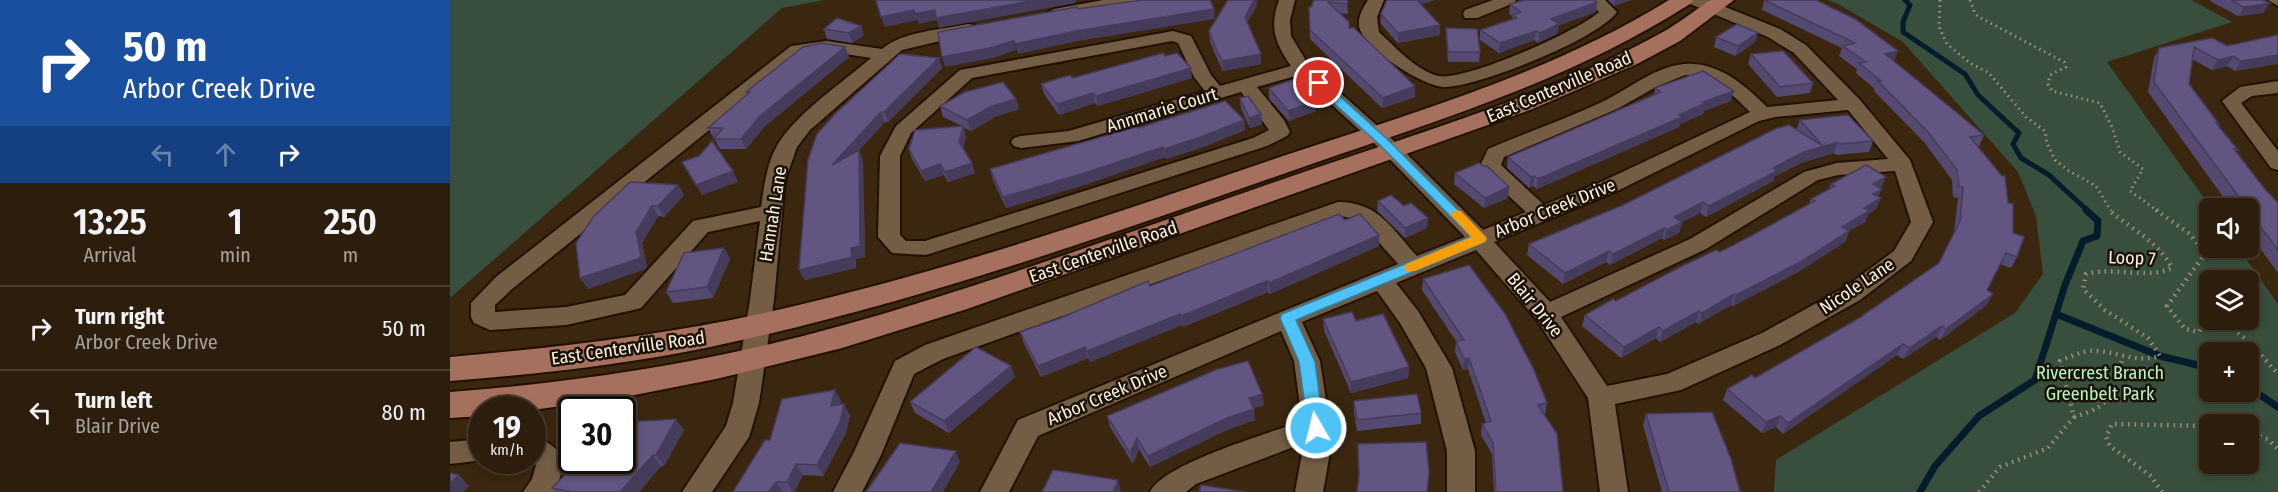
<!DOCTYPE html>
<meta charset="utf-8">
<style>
body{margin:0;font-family:"Fira Sans Condensed",sans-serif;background:#382a1a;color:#f1f3f6;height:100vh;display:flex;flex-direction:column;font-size:22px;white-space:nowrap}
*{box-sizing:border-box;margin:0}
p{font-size:20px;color:#a6a29d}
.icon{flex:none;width:33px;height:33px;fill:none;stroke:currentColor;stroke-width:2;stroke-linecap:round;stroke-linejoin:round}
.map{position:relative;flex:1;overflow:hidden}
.side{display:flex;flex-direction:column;background:#2c1d0c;width:450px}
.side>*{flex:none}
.hud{background:#1a4fa0;color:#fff;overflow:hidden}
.fabs{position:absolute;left:1749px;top:198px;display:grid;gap:12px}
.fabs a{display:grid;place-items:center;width:60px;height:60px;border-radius:9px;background:#2c1d0c;box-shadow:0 3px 9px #0003,0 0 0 2px #483b2d;font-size:30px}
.speed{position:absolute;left:18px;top:396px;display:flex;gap:12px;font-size:30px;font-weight:700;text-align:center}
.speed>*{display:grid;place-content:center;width:78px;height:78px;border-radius:50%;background:#2c1d0c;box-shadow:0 3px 9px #0003,0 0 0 2px #483b2d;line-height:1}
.speed small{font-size:15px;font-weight:400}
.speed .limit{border:3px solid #111;border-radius:9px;background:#fff;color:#111}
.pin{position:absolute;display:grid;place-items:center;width:51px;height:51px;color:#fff;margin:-26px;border:3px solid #fff;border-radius:50%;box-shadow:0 2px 6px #0007}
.me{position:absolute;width:66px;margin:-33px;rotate:352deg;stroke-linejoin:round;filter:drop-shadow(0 0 4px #0008)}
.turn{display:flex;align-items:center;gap:21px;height:126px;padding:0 24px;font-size:27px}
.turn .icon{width:78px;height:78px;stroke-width:2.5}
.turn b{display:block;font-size:42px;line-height:51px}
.lanes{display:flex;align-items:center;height:57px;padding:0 24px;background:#0003;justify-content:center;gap:30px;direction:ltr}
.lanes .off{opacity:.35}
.eta{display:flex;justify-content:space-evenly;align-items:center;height:102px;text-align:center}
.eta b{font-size:36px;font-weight:600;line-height:42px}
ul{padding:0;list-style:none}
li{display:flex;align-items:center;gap:18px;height:84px;padding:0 24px;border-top:2px solid #483b2d}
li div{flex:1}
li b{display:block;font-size:22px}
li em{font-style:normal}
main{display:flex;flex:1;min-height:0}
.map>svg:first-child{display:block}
.green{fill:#374f3c;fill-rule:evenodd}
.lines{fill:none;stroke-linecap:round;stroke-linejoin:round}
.stream-far1{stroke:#021c2b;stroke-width:5}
.stream{stroke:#021c2b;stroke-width:7}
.minor-casing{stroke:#210f00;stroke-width:4}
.major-casing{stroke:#210f00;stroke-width:4}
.path-far1{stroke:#9f8e7c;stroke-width:3;stroke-dasharray:1.5 4;stroke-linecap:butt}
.path{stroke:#9f8e7c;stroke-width:4.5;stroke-dasharray:1.5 5;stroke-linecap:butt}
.minor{fill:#735d45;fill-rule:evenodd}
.major{fill:#a6705f;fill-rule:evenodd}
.wall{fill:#544970}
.shaded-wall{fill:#453c5b}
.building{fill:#625582;stroke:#453c5b;stroke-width:1.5}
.route{fill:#4fc3f7;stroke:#337fa1;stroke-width:1.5}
.slow{fill:#f59e0b}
.labels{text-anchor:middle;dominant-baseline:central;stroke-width:5;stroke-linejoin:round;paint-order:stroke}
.street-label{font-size:18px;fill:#fdf0e2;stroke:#1b1208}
.park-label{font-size:18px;fill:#b3f8c0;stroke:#1b1208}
</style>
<main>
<section class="side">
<div class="hud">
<div class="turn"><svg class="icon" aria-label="right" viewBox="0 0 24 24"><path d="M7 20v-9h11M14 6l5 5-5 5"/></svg><div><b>50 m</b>Arbor Creek Drive</div></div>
<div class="lanes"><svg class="icon off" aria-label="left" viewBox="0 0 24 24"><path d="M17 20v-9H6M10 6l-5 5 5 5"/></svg><svg class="icon off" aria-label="ahead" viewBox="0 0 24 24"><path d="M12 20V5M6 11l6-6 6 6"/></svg><svg class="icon" aria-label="right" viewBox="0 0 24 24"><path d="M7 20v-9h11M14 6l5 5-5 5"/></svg></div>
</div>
<div class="eta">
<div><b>13:25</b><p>Arrival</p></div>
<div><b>1</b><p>min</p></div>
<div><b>250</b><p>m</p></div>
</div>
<ul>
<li><svg class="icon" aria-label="right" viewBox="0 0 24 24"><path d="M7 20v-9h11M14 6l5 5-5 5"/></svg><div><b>Turn right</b><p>Arbor Creek Drive</p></div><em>50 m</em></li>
<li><svg class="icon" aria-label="left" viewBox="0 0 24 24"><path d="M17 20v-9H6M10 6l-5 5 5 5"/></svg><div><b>Turn left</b><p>Blair Drive</p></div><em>80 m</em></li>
</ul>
</section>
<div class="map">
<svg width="1828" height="492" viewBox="0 0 1828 492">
<rect width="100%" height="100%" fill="#3b2710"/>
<path class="green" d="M0,0H374L332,8L0,298Z
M1377,0H1741L1782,22L1657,62L1761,208L1760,248H1788L1828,304V492H1324L1326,460L1565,313L1593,274L1586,216L1568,172L1453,42L1388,4ZM1760,280H1798V320H1760ZM1760,352H1798V392H1760ZM1760,424H1798V464H1760Z"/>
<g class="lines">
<path class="stream-far1" d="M1455,0L1460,5L1453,22V32L1515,74L1528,95L1569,133L1563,144L1571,158L1599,175L1638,211"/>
<path class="stream" d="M1606,314L1710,356L1760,368
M1798,387L1828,407
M1470,492L1485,466L1529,416L1585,380L1615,285L1633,241L1647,236L1648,221L1636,210"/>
<g class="minor-casing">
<path id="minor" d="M653,0H688L680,5L604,19L596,14L604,9Z
M829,0H845L840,20L841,36L858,64L941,138L1033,230L1076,212L1046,184L1030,166L1038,149C1076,133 1115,119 1152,102C1180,89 1211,61 1244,64C1273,66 1297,87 1317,107L1388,100L1344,53L1318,37L1238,3L1236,0H1258L1330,29L1356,45L1410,100L1460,160L1483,222L1461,261L1410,300L1330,345L1231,390L1165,404L1178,492H1150L1138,398L1087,320L1026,250L946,283L968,311L1002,368L1025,451V492H997V451L976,368L950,323L927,291L852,322L870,361L882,441L873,492H845L854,443L746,484L736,492H700C714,463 818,434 852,421L844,361L831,331L588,436L559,492H530L568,420L948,264L908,219L890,216L493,359L464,374L431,455L412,492H383L404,452L445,361L475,345L888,202C929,202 942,229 967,256L1015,237L927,146L849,75L807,87L834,120L840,132L837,136L817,146L476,255L442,253L428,237L430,156L446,126L510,70L723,31L741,36L761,75L770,86L841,66C825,43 819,27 829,0ZM722,41L728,43L744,77L755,91L619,131L571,136L564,138L561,142L564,146L571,148L628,141L791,92L819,130L803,138L475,241H456L450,235V156L461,133L522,78ZM1235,75C1262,74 1282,94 1300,112L1151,182L1094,205L1051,165L1054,157L1167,109L1208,86ZM1398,110L1438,159L1387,163L1354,172L1240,239L1100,302L1044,242L1165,192L1309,121L1325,117ZM1445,171L1461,222L1444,251L1394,288L1312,333L1217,374L1157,386L1111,317L1256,249L1368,180L1388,175Z
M918,0H934L927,17L929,32C945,47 966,70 988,76C1013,82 1129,31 1149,12L1137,0H1155L1167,12C1148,39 1030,86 996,87C974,88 912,47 909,26C908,16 913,8 918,0Z
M1043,0H1066L1064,3L1027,18H1015L1013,14L1015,10Z
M1818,0H1828V6Z
M518,24L524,25L526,29L524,33L452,50L360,130L347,147L335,181L324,300L309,403L299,437L262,492H232L276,426L283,403L300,300L310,221L258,232L191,308L183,310L116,325L40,330L24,323L21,317V303L46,277L341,46L376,41L432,49C453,31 491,30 518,24ZM376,51L421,58C392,83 349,111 328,144C317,162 314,186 311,207L243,221L175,295L116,307L45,312V305L62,289L352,55Z
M1828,81V93L1802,96L1791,103L1828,151V170L1821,168L1772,101L1790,87Z
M82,438C97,439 109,449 115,462L105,492H73L82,479L86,465L81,460Z
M32,439V460H34L0,464V442Z"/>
</g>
<g class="major-casing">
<path id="major" d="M1219,0H1243L1240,4C1113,85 977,123 836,173C646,239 457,306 260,347C174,365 87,374 0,381V357C113,347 225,334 336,308C505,269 669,212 833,156C965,112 1099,74 1219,0Z
M1260,0H1284L1230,41L1187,64L1080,110L517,309L392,348L266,379L164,399L82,410H32V416L0,418V392C132,382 266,361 394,325C540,284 682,231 825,182C954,137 1090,100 1211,33C1228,24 1244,11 1260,0Z"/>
</g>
<path class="path-far1" d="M1490,0L1489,27L1497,44L1520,63L1539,73L1576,117L1595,131L1597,143L1605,160L1619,171L1646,186L1661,211
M1520,0L1525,14L1529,17L1614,62L1616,67L1600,75L1598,84L1602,91L1650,103L1662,127L1670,152L1693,169L1680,191L1708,211"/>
<path class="path" d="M1706,210L1740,234L1755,254L1717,306L1735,329L1749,332L1754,323C1788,320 1807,352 1828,374
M1624,417C1663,406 1664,392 1673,356
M1798,431L1819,440L1828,449
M1529,492L1550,467L1598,448L1624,417L1610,361C1619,357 1628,353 1638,351C1664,349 1682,364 1710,356L1698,338L1655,310L1633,289L1636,274C1666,266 1695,280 1722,268C1708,241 1681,229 1659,210
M1712,492L1701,476L1660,446L1656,437L1662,424L1760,426"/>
<use href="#minor" class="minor"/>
<use href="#major" class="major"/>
</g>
<path class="wall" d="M864,0H897L898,14L889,13L899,28L965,86V97L932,108L860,39L859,7H861Z
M937,0H985L971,4L990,25V35L948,43L931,24V14Z
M1158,0H1181L1164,6Z
M1314,0L1444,61L1534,135L1529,146H1527L1563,233L1567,257L1561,268L1550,264L1537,290V305L1490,340L1486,337L1453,359L1447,355L1333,434L1326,427L1312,433L1273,400L1277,389L1305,378L1406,320L1489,263L1504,232L1508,198L1503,197L1502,180L1474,142L1424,91L1425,89L1406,73L1407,69L1389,56L1392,48L1312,10Z
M1761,0H1813V13L1788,16L1760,1Z
M1147,2L1146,12L1109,25L1107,34L1088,43L1084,40L1049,53L1030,40V30L1062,19L1063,17L1059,14L1060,4Z
M807,5L797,23L811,64L773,71L765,54L760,41L759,31Z
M996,28L1030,52L1029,62H998L996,38Z
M374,29L414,35L402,43L377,39Z
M1308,33L1305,42L1285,56L1264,47L1266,37Z
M1828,35L1785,71L1777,66L1762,70L1742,59L1739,84L1769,124L1767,125L1788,150L1786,152L1814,188L1828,203V273L1798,232V208H1781L1698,92L1704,58L1709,48L1777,46Z
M395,47L399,57L315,126L296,149H270L258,128L298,94L296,92Z
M1301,54L1363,83L1360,93L1327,97L1298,64Z
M715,56L742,78L648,106L645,103L609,115L594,94L591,84L623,78Z
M489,58L492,68L438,122H435L409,150L413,161L415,257L406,259V268L355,280L349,270L358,160Z
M819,88L865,101L866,111L839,121L819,99Z
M1205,88L1281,101L1254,111L1253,114L1230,124L1229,127L1087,189L1083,186L1079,188L1057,168L1058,157L1204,95Z
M790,98L812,124L800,128L791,108Z
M490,106L569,109L545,117L521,131L513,127L516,137L513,148L525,173L498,182L494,175L475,181L462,159L459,149L512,126L493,117Z
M1350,120L1423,141L1419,152L1386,155L1384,153L1351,163L1325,176L1323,181L1256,217L1250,213L1232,222L1229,233L1214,240L1212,238L1160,265L1156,262L1113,284L1077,255L1079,244L1173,205L1346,130Z
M688,128L795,130L753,147L716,159L715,157L637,184L556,208L543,180L540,169Z
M1005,173L1058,198L1034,208L1004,184Z
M1381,184L1431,188L1428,197L1426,209L1419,213L1415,222L1399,231L1395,242L1348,272L1283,306L1281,305L1248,324L1246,322L1210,342L1206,338L1171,358L1132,326L1135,315L1166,301L1270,252L1359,204L1361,199L1379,189Z
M228,185L234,195L214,217L208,216L192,243L197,267L195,269L138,289L126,243Z
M928,201L954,206L977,228L955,238L927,211Z
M895,220L929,246L820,294L818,292L733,327L732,325L640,362L638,358L591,377L574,344L570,332L700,286Z
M274,248L280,259L263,298L223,303L216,292Z
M973,279L1097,403L1095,414V415L1113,492H1044L1042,454L1031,435L1032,424L1036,423L1018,369L1013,370L1005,352L1006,341L972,290Z
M873,319L906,321L959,367L958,378L901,393L874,330Z
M565,377L499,433L465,413L460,402Z
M385,390L391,401L390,404L400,415L396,433L373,476L353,475L344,492H283L320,440Z
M812,394L814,405L803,408L805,420L779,429L700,467L689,449L683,464L660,427L657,416Z
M904,401L971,413V424L907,431L904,412Z
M1196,414L1290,492H1212L1193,425Z
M234,430L214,466H211L189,492H105L102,488L133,466Z"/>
<path class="shaded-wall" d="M586,0H626V3L489,28L487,20L469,24L467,20L435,27L431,17L464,10H485Z
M804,0H807V5L795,27V17Z
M965,0H985L964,7Z
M1165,0H1181L1164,6Z
M1147,2L1146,12L1109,25L1107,34L1088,43L1090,33L1101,19Z
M1820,3L1813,13L1788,16L1794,7Z
M764,9L765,19L628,41L568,54L565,44L626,31Z
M990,25V35L948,43V33Z
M411,26L414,35L402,43L399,33Z
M1086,31L1084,40L1049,53L1050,43Z
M1308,33L1305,42L1285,56L1288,46Z
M564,41L566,50L543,58L495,67L492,57Z
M395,47L399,57L315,126L296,149L291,139L310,116Z
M1448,51L1444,61L1435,54Z
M811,54V64L773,71L772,61Z
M1828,55V64L1785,71L1791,61Z
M1784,56L1777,66L1762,70L1768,60Z
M489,58L492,68L438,122L434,112Z
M741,68L742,78L648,106L646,96Z
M965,86V97L932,108L933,98Z
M1284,91L1281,101L1254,111L1253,114L1230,124L1229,127L1087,189L1088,179L1229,115L1253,102Z
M643,93L645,103L609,115L607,104Z
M566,99L569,109L545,117L521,131L517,120L542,106Z
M865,101L866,111L839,121L838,111Z
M431,112L435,122L409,150L413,161L415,257L406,259V268L355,280L349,270L401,248L382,165Z
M811,114L812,124L800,128L799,118Z
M794,120L795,130L753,147L716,159L714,149Z
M513,126L516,137L512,152L509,142Z
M1388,142L1384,153L1351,163L1325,176L1323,181L1256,217L1259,206L1323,168L1354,152Z
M713,147L715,157L637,184L556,208L553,197Z
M522,163L525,173L498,182L495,172Z
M490,164L494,175L475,181L471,171Z
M283,171L288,182L252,195L246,185Z
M1084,176L1083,186L1079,188L1081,177Z
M1436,177L1431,188L1419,195L1423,184Z
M228,185L234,195L214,217L208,206Z
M1059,187L1058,198L1034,208L1035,198Z
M1432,189L1427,199L1423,194Z
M1431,198L1426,209L1419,213L1415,222L1388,237L1392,227L1414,208Z
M1253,202L1250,213L1221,227L1224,217Z
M202,206L208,216L192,243L197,267L195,269L138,289L130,278Z
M978,218L977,228L955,238V228Z
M1232,222L1229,233L1214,240L1217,230Z
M1215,228L1212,238L1160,265L1163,254Z
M1399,231L1395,242L1348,272L1283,306L1286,295Z
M929,235V246L820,294L819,283Z
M274,248L280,259L263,298L257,287Z
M1159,251L1156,262L1113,284L1115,273Z
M817,281L818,292L733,327L731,316Z
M1284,294L1281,305L1248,324L1252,313Z
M1543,294L1537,305L1490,340L1496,329Z
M1249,311L1246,322L1210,342L1213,331Z
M730,314L732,325L640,362L637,351Z
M1492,326L1486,337L1453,359L1459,348Z
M1209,327L1206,338L1171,358L1174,347Z
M1453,344L1447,355L1333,434L1338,423Z
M635,347L638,358L591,377L588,366Z
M1019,358L1018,369L1013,370L1014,359Z
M561,366L565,377L499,433L494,421Z
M959,367L958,378L901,393V382Z
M385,390L391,401L387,417L381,406Z
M812,394L814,405L800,409L799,398Z
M394,404L400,415L396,433L373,476L367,465Z
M804,409L805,420L779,429L700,467L698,456L777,418Z
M1330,416L1326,427L1312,433L1316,422Z
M226,419L234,430L214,466L206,455Z
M687,438L689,449L683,464L680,453Z
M506,451L510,462L493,492H482Z
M203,455L211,466L189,492H170Z
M346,464L353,475L344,492H343L337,482Z
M9,475L19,486L13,492H0V483Z
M668,480L671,492H663Z
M326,482L333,492H318Z"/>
<path class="building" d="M426,0H586L486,18L485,10L465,14L464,10L431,17Z
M693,0H760L764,9L626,31L565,44L564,41L540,48L492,57L488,32L627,7V9Z
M778,0H804L795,17L811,54L772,61L764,44L759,31Z
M864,0H897L898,4L878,2L899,22V28H904L965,86L933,98L860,30L859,7H861Z
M937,0H967L990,25L948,33L931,14Z
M1075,0H1145L1147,2L1101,19L1109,24L1090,33L1086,31L1050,43L1030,30L1067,18L1063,15L1071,12L1060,4Z
M1314,0H1366L1405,19L1448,51L1435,54L1534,135L1520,137L1551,175L1555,176L1558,203L1563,204V233L1574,237L1567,257L1556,253L1537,290L1543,294L1496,329L1492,326L1459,348L1453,344L1338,423L1330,416L1316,422L1277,389L1302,375L1305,378L1406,320L1489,263L1510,221L1513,187H1509L1507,170L1478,132L1428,81H1431L1409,63L1416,62L1393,46L1405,43Z
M1781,0H1813L1820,3L1794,7Z
M387,18L411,26L399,33L374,29Z
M1287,24L1308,33L1288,46L1266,37Z
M996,28L1027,29L1030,52H998Z
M1828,35V55L1791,61L1784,56L1768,60L1744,47L1739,84L1769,124L1766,123L1788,150L1784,149L1814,188L1828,203V250L1798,210V208H1797L1704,82L1709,48L1762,38L1777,46Z
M372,43L395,47L310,116L291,139H264L273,128H258L300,92H296L353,47Z
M1333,51L1363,83L1330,87L1301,54Z
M713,53L715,56L727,53L741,68L646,96L643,93L607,104L591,84L620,75L623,78Z
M450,54L489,58L434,112H431L382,165L409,150L410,246L401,248L402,257L349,270L358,160L367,134L385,114Z
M1253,71L1284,91L1253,102L1256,103L1229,115L1232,117L1088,179L1084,176L1081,177L1058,157L1211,92L1205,88Z
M842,80L865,101L838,111L819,88Z
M553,82L566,99L542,106L517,120L490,106L515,92Z
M798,96L811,114L799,118L790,98Z
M775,101L794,120L751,137L714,149L713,147L635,173L553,197L540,169L686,127L688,128Z
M1398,115L1423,141L1390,144L1388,142L1354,152L1323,168L1327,171L1259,206L1253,202L1224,217L1232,222L1217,230L1215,228L1163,254L1159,251L1115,273L1079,244L1173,205L1325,129L1339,125L1373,146L1350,120Z
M513,126L509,142L522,163L495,172L490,164L471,171L459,149L465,130Z
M262,141L283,171L246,185L232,162L249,156Z
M1029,163L1035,167L1037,166L1059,187L1035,198L1005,173Z
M1416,165L1436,177L1423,184L1432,189L1423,194L1431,198L1414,208L1419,211L1392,227L1399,231L1352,261L1286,295L1284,294L1252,313L1249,311L1213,331L1209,327L1174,347L1135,315L1163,299L1166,301L1232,266L1266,250L1270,252L1299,237L1365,201L1361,199L1385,186L1381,184Z
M180,182L228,185L208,206H202L186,232L191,256L188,259L130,278L126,243L144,216Z
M941,195L954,206L961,203L978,218L955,228L928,201Z
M889,214L895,220L910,214L929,235L819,283L817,281L731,316L730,314L637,351L635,347L588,366L570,332L608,319L698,281L700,286Z
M274,248L257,287L216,292L234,253Z
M1019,265L1055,314L1084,370L1097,403L1088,405L1107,434L1113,492H1046L1043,443L1032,424L1041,421L1019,358L1014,359L1006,341L1014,340L973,279Z
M902,312L906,321L933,314L959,367L901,382L873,319Z
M526,347L561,366L494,421L460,402Z
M798,361L812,394L799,398L804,409L777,418L698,456L687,438L680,453L657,416L768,369Z
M385,390L381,406L394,404L390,422L367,465L346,464L337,482H326L318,492H283L315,440H320L332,399Z
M967,394L971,413L907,420L904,401Z
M1262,412L1281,459L1290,492H1219L1196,414Z
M226,419L206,455H203L170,492H123L102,488L125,465L133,466L137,460H172V433L180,422Z
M976,442L979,472L977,492H907L909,476L908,444Z
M450,443L506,451L481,492H484H416Z
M603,470L668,480L663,492H592Z
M0,473L9,475L0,483Z
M751,485L795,492H749Z"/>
<path class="route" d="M869,80L873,81L938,140L1037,239L1035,242L846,320L865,362L874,428L872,432L866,434L860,432L858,428L849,362L830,318L832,314L1021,237L930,145L865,86V81Z"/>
<path class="slow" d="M1006,210L1011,211L1035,236L1037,239L1035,242L965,271H956L954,267L956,264L1021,237L1000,214Z"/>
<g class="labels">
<g class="street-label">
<text transform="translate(1109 87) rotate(-23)">East Centerville Road</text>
<text transform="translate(712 110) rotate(-17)">Annmarie Court</text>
<text transform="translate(1105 208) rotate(-22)">Arbor Creek Drive</text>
<text transform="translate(323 214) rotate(-81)">Hannah Lane</text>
<text transform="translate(653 252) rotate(-19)">East Centerville Road</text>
<text transform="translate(1682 258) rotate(2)">Loop 7</text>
<text transform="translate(1407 286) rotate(-34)">Nicole Lane</text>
<text transform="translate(1085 305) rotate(51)">Blair Drive</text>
<text transform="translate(178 348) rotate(-8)">East Centerville Road</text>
<text transform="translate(657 395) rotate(-23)">Arbor Creek Drive</text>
</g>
<g class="park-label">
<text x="1650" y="373">Rivercrest Branch<tspan x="1650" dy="21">Greenbelt Park</tspan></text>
</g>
</g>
</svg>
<div class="fabs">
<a><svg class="icon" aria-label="sound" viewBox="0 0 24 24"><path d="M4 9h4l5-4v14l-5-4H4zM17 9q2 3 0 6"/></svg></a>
<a><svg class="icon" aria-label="layers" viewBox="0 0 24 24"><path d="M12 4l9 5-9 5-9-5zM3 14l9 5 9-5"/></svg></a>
<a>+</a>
<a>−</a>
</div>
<div class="speed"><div>19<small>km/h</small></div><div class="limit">30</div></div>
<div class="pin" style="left:869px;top:83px;background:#d93025"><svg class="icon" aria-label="arrive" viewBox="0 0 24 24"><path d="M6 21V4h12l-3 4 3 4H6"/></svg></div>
<svg class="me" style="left:866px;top:428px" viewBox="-20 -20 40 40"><circle r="17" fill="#4fc3f7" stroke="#fff" stroke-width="3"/><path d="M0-11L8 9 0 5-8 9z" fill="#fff"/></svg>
</div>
</main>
